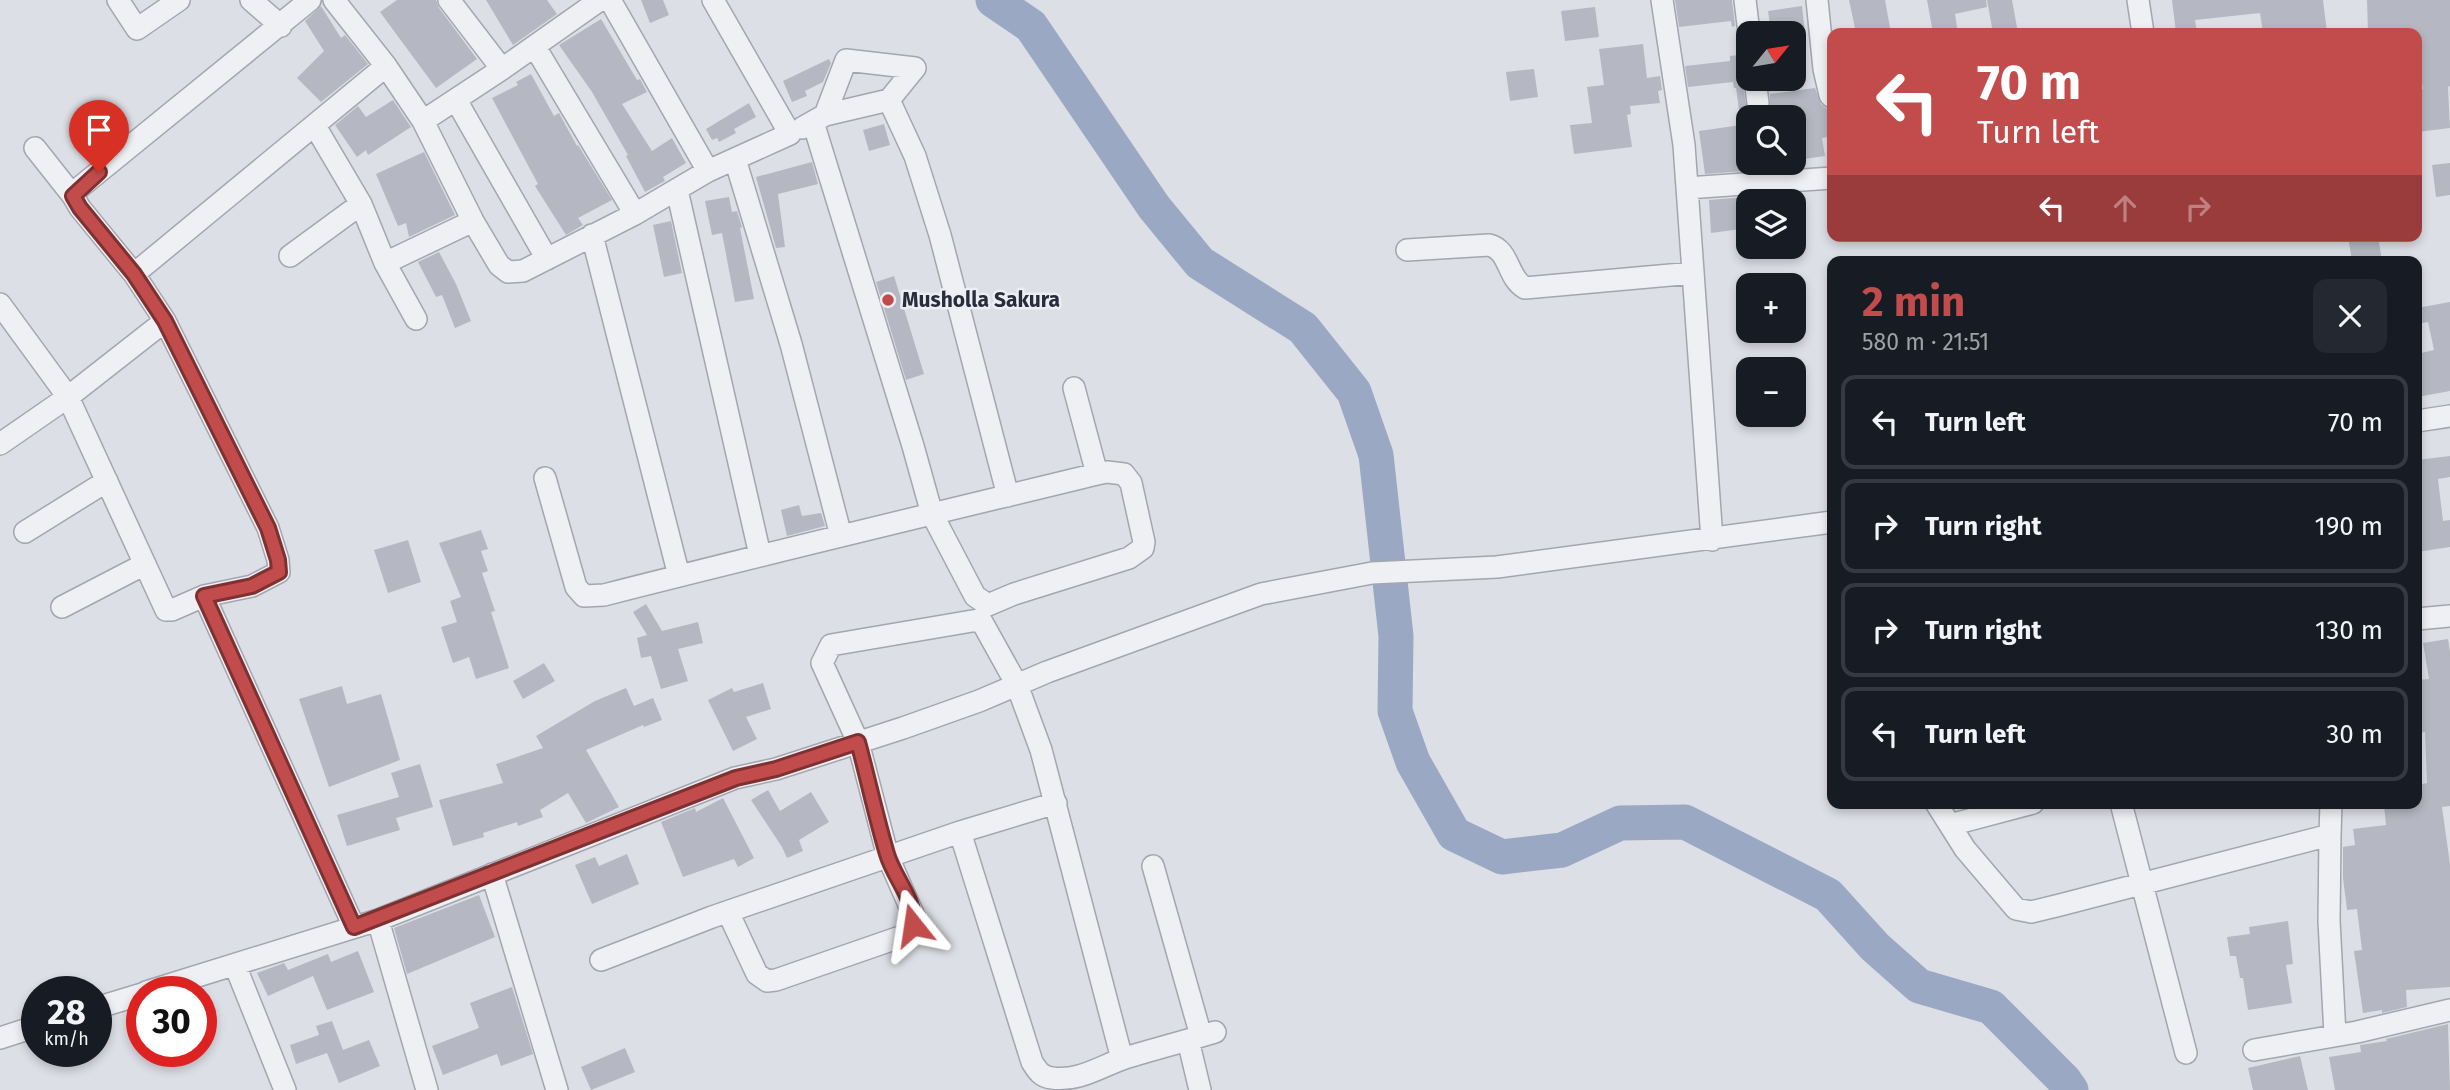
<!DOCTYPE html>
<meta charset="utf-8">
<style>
body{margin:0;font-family:"Fira Sans",sans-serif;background:#242831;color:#f1f3f6;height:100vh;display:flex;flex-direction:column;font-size:26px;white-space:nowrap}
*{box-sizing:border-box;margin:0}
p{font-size:23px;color:#9ea1a6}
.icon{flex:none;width:38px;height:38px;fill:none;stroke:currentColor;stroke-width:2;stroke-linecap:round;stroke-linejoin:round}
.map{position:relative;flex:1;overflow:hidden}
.sheet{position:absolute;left:1827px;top:256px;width:595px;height:553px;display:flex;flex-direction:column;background:#171b24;border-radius:14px;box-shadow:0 4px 10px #0003}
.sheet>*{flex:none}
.hud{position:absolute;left:1827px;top:28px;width:595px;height:214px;border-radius:14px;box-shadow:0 4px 10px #0003;background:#c24b4c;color:#fff;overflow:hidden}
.needle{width:46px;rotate:60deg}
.controls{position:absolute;left:1736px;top:21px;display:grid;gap:14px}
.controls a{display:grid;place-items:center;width:70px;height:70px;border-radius:14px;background:#171b24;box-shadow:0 4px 10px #0003;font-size:35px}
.speed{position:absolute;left:21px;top:976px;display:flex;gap:14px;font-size:35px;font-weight:700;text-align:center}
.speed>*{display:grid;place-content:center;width:91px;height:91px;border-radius:50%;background:#171b24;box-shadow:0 4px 10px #0003;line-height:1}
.speed small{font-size:18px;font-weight:400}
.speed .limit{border:10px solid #d22;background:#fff;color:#111}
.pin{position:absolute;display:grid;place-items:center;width:60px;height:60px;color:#fff;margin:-72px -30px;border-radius:50% 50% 50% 0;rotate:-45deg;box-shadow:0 0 7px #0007}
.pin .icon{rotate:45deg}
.me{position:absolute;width:77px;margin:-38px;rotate:345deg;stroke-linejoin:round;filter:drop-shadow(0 0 5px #0008)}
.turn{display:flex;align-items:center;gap:24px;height:147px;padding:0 35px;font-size:32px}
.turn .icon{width:91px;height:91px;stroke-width:2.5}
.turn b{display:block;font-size:49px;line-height:60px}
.lanes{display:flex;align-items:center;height:66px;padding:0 35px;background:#0003;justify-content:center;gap:35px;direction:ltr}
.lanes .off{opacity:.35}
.round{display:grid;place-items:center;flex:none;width:74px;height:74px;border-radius:14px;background:#242831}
.head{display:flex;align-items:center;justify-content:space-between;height:119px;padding:0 35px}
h1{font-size:42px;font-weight:700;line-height:52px;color:#c24b4c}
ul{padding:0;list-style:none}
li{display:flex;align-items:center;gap:21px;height:94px;margin:0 14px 10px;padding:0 21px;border:4px solid #363941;border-radius:14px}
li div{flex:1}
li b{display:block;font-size:26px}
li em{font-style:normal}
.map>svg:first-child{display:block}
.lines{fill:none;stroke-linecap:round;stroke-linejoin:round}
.river{stroke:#9ba8c3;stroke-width:35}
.building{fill:#b5b8c2}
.street-casing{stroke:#a3a6af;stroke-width:24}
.street{stroke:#eff0f4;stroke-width:21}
.route-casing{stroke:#7e3131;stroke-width:18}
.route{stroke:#c24b4c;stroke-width:12}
.poi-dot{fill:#c24b4c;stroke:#eceef4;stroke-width:2.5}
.labels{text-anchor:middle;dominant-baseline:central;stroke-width:5;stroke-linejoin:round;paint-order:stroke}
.poi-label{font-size:21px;font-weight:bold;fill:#282c3b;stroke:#eceef4;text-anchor:start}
</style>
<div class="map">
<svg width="2450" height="1090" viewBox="0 0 2450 1090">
<rect width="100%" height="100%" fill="#dddfe6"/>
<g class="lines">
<path class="river" d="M993,0L1031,26L1154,207L1200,263L1303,328L1354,392L1376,455L1396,636L1395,711L1413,762L1454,834L1502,857L1562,850L1620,823L1685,822L1828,895L1875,947L1919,986L1991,1007L2064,1080L2071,1090"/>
</g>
<path class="building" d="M397,0H436L439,8L477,59L436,88L380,12Z
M486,0H547L557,14L513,45Z
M641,0H663L669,15L650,23Z
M1675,0H1732L1735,26L1732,27L1731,21L1679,27Z
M1849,0H1885L1891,33H1856Z
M1927,0H1986L1987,7L1955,14L1958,33H1933Z
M1987,0H2012L2018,33H1993Z
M2172,0H2323L2327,33H2263L2260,13L2195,20L2197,33H2176Z
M2367,0H2450V86L2448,87L2450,128L2417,132V90L2423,89L2417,53V33H2368Z
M321,6L341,38L345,35L368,64L321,102L297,78L324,51L305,21Z
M1802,6L1805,33H1771L1768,11Z
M1595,7L1599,37L1565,41L1561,11Z
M601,19L637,80L640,79L647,92L622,104L652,151L672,138L686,163L663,177L665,181L645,192L626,156L628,155L592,92L559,45Z
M1643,44L1647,78L1660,76L1662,90L1658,91L1660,103L1630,106L1631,114L1627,115L1632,147L1574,154L1570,125L1592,123L1587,87L1604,85L1599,49Z
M1748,54V68L1743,73L1742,80L1747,110L1754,115L1760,116L1770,109V94L1815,88L1821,104L1828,110H1832V136L1822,138L1825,156L1797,160L1794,141V117H1740L1736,88H1734L1733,82L1688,87L1685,66L1730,61V56Z
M829,59L831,63L823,82L805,91L807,96L792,102L783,81Z
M1534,69L1538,97L1510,101L1506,72Z
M531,74L554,116L559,113L577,146L578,145L612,200L578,218L583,225L566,235L535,186L538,184L492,98L518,85L516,82Z
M393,100L411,127L368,155L366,150L357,157L335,125L358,106L366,117Z
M749,103L756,117L734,129L736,133L719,142L717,138L712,140L706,129Z
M884,124L890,145L869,151L863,130Z
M1748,124V163H1785L1786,168L1705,174L1699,131Z
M424,152L455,215L409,237L406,223L398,226L376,174Z
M812,162L818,184L778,194L785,247L776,248L756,177Z
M2450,163V195L2436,197L2432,165Z
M729,197L732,212L737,211L742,227L740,228L754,299L735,302L722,233L712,235L705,201Z
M1746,197L1748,228L1711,233L1709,200Z
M671,221L682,273L664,277L653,225Z
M2348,236H2378L2382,261H2352Z
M439,252L456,284L471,321L455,328L442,295L436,297L418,262Z
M894,276L924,374L906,380L876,282Z
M2450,302V391L2417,397V354L2434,350L2428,322L2417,324V308Z
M2450,456V477L2438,479L2443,521L2450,520V547L2417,552V460Z
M799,505L802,516L821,513L825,526L787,536L781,510Z
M481,530L488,549L481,551L488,571L482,573L495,611L491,612L509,668L476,679L469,657L453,663L441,627L457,622L450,601L461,597L439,543Z
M408,540L421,582L388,593L374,550Z
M646,604L662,631L698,622L703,643L678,649L688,681L661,689L651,656L641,658L637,638L647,635L633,612Z
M2448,639L2450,652V806L2442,807L2450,864V987L2406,990L2407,1007L2382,1013V1010L2363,1013L2354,951L2362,950L2357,909L2347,910L2343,878V847L2355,845L2353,829L2386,825L2384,806L2417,803V785L2427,783L2425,732L2419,733L2417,680L2429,679L2423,643Z
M544,663L555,681L523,699L513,681Z
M763,683L771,709L746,717L757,739L733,751L708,700L732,688L734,692Z
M342,686L347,704L381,694L400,760L329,787L299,699Z
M626,688L634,706L653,698L662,720L644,727L643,725L586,750L619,807L586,823L568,793L540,810L543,817L518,826L517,822L483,833L484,837L453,846L439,800L503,783L496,764L543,748L536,736L595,701Z
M420,764L433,807L396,818L400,830L347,846L337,815L399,797L391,773Z
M768,790L780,811L811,792L829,822L799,840L803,851L787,858L782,847L751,800Z
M723,798L754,858L738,867L734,859L683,877L661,822L695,808L696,812Z
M627,854L639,884L592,904L575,865L595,857L599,866Z
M479,895L495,937L407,974L394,928Z
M2288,921L2293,964L2286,965L2292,1003L2248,1010L2243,978H2240L2236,956H2230L2227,937L2250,934L2249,927Z
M358,951L374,992L327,1010L313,976L268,996L257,973L284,963L288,970L328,954L331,962Z
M512,987L533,1054L501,1066L497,1054L443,1075L432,1046L479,1028L470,1003Z
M332,1021L343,1050L369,1040L380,1066L339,1083L327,1053L296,1064L290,1045L319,1035L316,1026Z
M2448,1024L2450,1090H2335L2329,1057L2361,1052L2360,1045L2387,1041L2386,1039Z
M625,1048L635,1072L591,1090L581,1067Z
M2300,1056L2308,1090H2253L2248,1068Z"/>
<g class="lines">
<g class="street-casing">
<path id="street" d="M118,0L137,29L179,0
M251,0L281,26
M334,0L386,66L423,121L473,221L499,265L508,272L523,271L635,214L708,171L790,134L713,0
M449,0L502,69
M610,0L708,171
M1662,0L1684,145L1712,540
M1745,0L1749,33
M1817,0L1824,69L1830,95L1832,97
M2138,0L2143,33
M535,47L635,214
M1755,79L1758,103
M456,100L547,259
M825,115L846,60L915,68L889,100
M423,121L502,69L600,0
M315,126L361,204L385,263L416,319
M802,128L825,115L889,100L915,156L940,235L1008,496
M35,148L73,196
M735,159L791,344L841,536
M1687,188L1832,178
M677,190L760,555
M592,235L679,576
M1407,250L1489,245C1510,250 1507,278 1525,288L1693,273
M290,256L361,204
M385,263L473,221
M134,274L386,66
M0,304L68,397L166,610H172L204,596L354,927
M1074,388L1097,474
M2417,421L2450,416
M0,444L68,397L165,321
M545,478L576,587L584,596L604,595C768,553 932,514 1097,474L1107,472L1124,474L1131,483L1144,542L1143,548L1129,558L1014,594L988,605L975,596L932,514L913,446L813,122
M25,532L107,481
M204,596L252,586L279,572L278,560L268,528L165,321L134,274L80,208L73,196L79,188L310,0
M62,607L145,564
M2417,619L2450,616
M1056,803L960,832L1032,1062C1037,1070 1041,1077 1052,1078C1079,1082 1101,1066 1125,1058C1155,1049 1185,1041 1215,1032
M1936,803L1965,849L2016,909L2031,912L2060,905L2330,835L2331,803
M2121,803L2186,1053
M1950,825L2033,803
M2330,835L2329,921L2335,1035
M1153,866L1201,1036
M492,874L557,1090
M728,912L757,974L767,981L776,980L903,936C911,929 913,926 914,916L888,857L858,742L822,663L831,645L978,620L982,622L1017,685L1041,750L1122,1059
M378,920L427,1090
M601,960L712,917L960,832
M235,965L285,1090
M146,992L378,920L735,778L776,769L903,728L979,701L1047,672L1261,594L1372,573L1497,567L1832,522
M96,1008L142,994
M0,1038L37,1026
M1188,1040L1200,1090
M2254,1050L2357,1032L2450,1010"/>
</g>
<use href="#street" class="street"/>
</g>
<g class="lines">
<g class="route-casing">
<path id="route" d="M99,172L73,196L80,208L134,274L165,321L268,528L278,560L279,572L252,586L204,596L354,927L736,778L776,769L858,742C868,779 876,817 887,854C894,878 916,900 913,925"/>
</g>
<use href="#route" class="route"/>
</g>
<circle class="poi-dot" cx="888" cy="300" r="7"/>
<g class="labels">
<g class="poi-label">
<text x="902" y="300">Musholla Sakura</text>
</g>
</g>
</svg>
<div class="controls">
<a><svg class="needle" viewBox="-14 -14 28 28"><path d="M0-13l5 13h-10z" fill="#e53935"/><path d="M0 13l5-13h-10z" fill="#9ea1a6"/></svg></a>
<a><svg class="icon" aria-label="search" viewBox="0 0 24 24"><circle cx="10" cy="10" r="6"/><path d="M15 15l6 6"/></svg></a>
<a><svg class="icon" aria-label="layers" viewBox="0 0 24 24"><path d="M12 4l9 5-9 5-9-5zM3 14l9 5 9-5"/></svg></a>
<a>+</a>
<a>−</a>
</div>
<div class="speed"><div>28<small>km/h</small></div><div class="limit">30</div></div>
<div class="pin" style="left:99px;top:172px;background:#d93025"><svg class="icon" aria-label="arrive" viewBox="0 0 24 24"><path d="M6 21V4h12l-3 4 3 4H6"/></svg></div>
<svg class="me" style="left:913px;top:925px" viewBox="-20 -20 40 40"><path d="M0-17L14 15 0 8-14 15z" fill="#c24b4c" stroke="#fff" stroke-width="4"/></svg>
<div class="hud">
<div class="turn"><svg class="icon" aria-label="left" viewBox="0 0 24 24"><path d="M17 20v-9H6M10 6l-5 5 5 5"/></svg><div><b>70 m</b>Turn left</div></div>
<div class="lanes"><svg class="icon" aria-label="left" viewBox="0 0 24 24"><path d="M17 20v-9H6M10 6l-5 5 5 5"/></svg><svg class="icon off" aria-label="ahead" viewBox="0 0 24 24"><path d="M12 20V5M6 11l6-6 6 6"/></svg><svg class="icon off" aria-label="right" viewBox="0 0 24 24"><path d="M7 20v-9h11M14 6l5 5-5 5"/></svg></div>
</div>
<section class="sheet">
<div class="head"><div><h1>2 min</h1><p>580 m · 21:51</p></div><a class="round"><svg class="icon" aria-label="close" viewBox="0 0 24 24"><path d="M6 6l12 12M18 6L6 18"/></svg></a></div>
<ul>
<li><svg class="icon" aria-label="left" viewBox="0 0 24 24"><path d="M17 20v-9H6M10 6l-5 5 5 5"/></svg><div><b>Turn left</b></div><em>70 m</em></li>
<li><svg class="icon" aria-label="right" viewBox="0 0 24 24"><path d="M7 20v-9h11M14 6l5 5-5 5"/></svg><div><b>Turn right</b></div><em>190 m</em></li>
<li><svg class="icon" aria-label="right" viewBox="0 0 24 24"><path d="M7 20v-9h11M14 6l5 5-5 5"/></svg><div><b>Turn right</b></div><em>130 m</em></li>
<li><svg class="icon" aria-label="left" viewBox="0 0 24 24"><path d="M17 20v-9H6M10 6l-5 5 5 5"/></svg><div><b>Turn left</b></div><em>30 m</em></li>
</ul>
</section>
</div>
